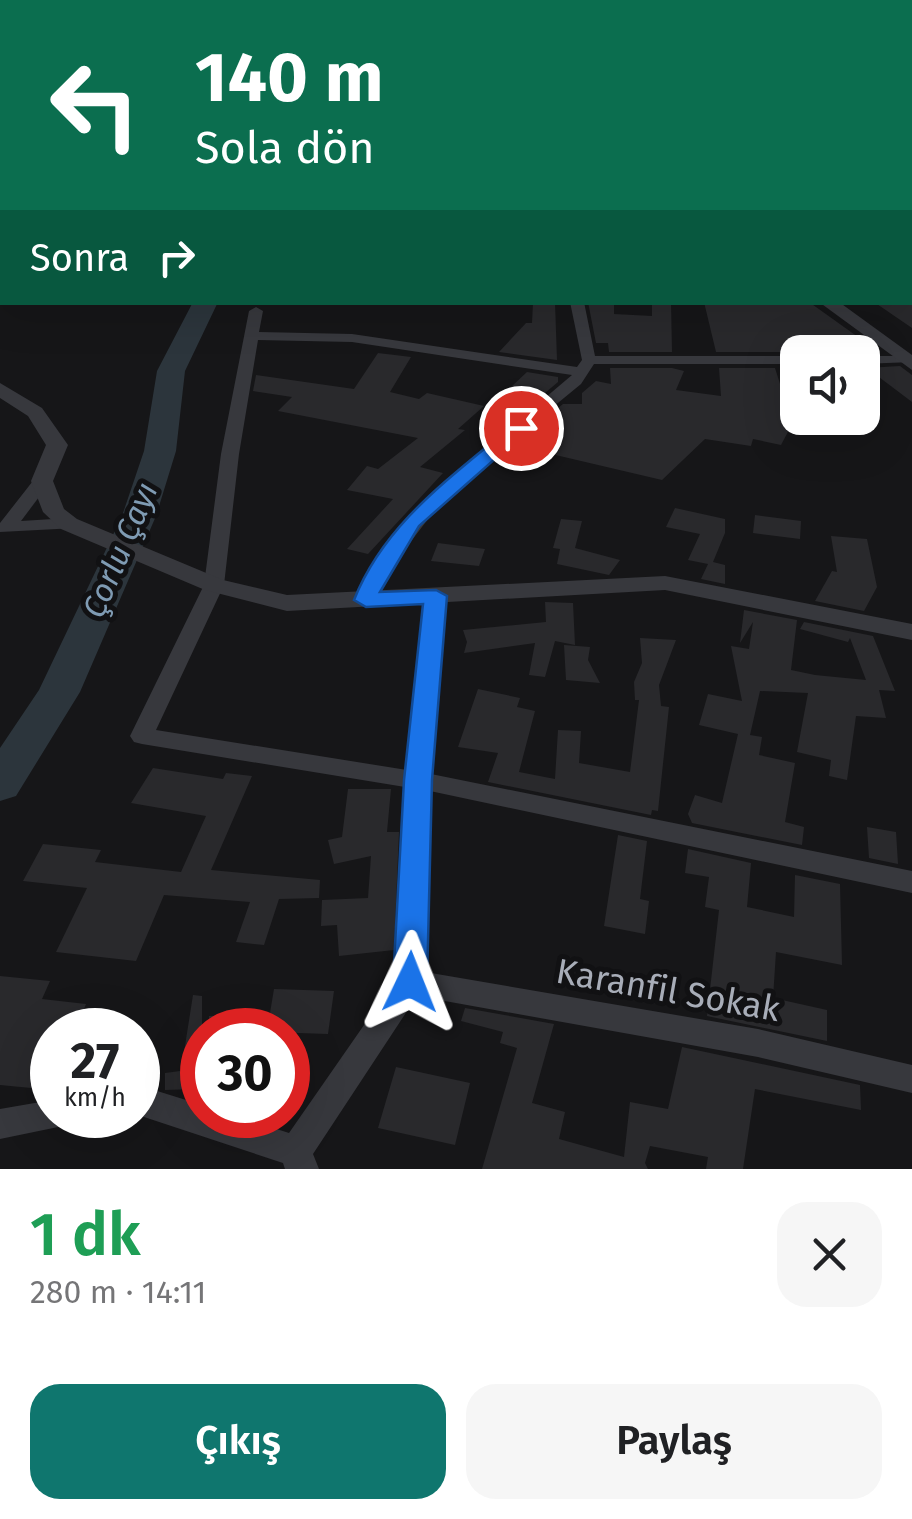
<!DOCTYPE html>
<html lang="tr">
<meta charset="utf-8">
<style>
body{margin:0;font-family:"Fira Sans",sans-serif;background:#f6f6f6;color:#202124;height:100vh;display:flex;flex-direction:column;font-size:38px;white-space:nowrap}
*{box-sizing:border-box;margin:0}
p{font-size:32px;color:#757577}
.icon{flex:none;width:55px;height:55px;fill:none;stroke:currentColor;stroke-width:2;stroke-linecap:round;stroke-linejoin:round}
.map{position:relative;height:1169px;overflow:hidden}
.panel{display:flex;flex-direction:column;background:#fff;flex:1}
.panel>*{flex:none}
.hud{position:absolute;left:0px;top:0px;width:912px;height:305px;box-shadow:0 10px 40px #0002;background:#0b6e4f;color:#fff;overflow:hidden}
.tools{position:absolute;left:780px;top:335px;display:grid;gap:20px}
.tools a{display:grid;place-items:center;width:100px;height:100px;border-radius:20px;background:#fff;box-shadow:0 10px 40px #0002;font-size:50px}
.speed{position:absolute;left:30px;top:1008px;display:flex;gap:20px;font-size:50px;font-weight:700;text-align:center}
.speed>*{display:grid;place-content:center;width:130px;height:130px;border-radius:50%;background:#fff;box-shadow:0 10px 40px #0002;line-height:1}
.speed small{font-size:25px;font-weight:400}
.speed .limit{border:15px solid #d22;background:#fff;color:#111}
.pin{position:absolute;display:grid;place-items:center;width:85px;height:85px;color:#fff;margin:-42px;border:5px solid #fff;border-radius:50%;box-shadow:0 2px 10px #0007}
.me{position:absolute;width:110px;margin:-55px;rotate:2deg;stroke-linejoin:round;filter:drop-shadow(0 0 8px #0008)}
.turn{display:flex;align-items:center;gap:35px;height:210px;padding:0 30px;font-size:45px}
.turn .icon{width:130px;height:130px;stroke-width:2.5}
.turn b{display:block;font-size:70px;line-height:85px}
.then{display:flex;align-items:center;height:95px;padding:0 30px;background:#0003;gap:20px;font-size:38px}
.round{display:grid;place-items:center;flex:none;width:105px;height:105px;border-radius:30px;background:#f6f6f6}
.overview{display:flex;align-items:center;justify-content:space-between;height:170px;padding:0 30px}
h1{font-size:60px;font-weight:600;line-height:75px;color:#1e9e55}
.cta{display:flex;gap:20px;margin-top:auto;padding:20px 30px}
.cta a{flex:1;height:115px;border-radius:30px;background:#0f766e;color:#fff;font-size:40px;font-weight:600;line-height:115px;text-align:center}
.cta a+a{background:#f6f6f6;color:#202124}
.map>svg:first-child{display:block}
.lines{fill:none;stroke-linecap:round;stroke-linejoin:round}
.river{fill:#2c353c;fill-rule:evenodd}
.building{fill:#29292c}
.minor{fill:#37383d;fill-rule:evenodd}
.tertiary{fill:#37383d;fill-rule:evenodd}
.route{fill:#1a73e8;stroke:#114b97;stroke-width:2.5}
.labels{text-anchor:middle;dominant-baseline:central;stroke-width:10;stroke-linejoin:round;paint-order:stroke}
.water-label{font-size:32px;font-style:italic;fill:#7f9bb3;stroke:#111113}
.near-street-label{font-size:35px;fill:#a8adb8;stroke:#111113}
</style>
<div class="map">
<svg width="912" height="1169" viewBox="0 0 912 1169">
<rect width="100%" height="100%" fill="#161618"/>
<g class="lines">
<path class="river" d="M193,302H218L185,371L176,451L156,516L80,692L16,796L0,801V748L39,690L122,516L144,451L157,371Z"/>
</g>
<path class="building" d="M533,302H555L557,360L499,352L526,323H532Z
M588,302H614V314L652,316V302H671L672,352H609L608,343H596Z
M704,302H809L879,352H716Z
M874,302H912V328Z
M378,353L411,357L390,392L419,399L427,393L484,406L458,429L465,430L420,467L443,473L368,554L347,549L393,499L347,490L367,466L378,469L418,438L278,411L292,397L253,391L256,375L354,389Z
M900,366L912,375V402L867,368Z
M610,368H672L684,371L676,390L721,396L719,368H775L787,406L798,407V413L781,445L753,439L751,446L705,439L662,480L513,445L563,404H582V393L596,381L611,384Z
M527,372L558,377V382L526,409L495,402Z
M675,508L725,519V533L713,562L725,565V584L701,579L708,564L688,560L700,534L666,527Z
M755,515L801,521L800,539L753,533Z
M561,519L582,521L575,548L620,560L609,575L557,564L560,549L553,548Z
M831,536L867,539L877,587L864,611L815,601L832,571L837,572Z
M438,543L485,549L479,566L431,561Z
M545,602L573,603L575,645L555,641L545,677L529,675L535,643L464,653L467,642L463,630L546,622Z
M744,610L797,620L791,670L815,675L866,680L850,638L848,642L800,629L804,622L873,636L895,691L879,690L886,718L856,716L847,780L829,776L831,760L797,752L808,693L760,691L750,735L762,737L759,755L795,763L785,822L804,827L802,845L692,823L688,814L695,795L722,803L738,734L699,725L708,694L742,701L731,646L749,649L753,622L740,643Z
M640,638L676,640L659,685L661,706L669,707L658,811L652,810L651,815L488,782L498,753L458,747L478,689L520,698L517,707L535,711L519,772L555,779L558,730L581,731L579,763L630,772L639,700H635L634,682L642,663Z
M564,645L590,647L588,660L600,683L566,680Z
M153,768L223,779L226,773L252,776L211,870L320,880L319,898L279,899L264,945L236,942L250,902L164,895L136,961L56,952L87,888L23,881L43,844L101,850L95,862L181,872L206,816L131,803Z
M348,789H391L387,832H399L394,950L339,956L337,925L321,926L322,900L368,898L371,856L334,864L328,840L342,837Z
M867,827L896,832L898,864L869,858Z
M618,835L647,841L640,899L649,901L645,934L604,926Z
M688,849L751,863L747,907L794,917L795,875L840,884L842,965L776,952L773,998L827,1010V1041L707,1016L719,910L705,907L709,877L685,873Z
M0,976L50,981L42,999L86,1004L76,1030H52V1090L0,1085Z
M274,989L334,991L328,1034L209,1030V1016L270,1013Z
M193,995L202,996V1064L182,1065Z
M465,1008L554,1024L532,1103L565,1112L559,1139L624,1157L630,1102L668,1109L682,1047L860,1085L861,1110L755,1089L743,1169H706L708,1157L650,1146L645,1163L648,1169H482L517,1048L500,1043L503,1032L461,1021Z
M396,1067L470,1083L455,1145L378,1128Z
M195,1069V1089L165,1090V1073Z"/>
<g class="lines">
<path class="minor" d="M570,302H584L595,356H798V364H594L581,384L492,457L435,510L392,566L373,604L366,606L356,600L372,566L422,502L572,375L352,342L258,340L239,454L224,585L156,730L407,770L426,597L436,591L443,593L446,597L431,774L912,871V893L430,791L425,972L758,1029L912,1065V1093L758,1057L417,996L313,1154L319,1169H285L283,1163L138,1115V1085L202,1105V1115H233L289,1133L396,979L405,787L142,744L134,742L130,736L204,585L221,454L249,311L256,307L263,311L259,332L352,334L577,367L582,360Z
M862,356H906L911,357L912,362L862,364Z
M42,476L51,481L21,521L69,518L78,524L76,528L0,532V523L36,477Z
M52,1100V1115H68L63,1126L0,1139V1109Z"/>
<path class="tertiary" d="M819,302H839L912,355V370Z
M0,383L42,408L68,445L53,481L64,509L77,519L223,580L287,595L665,576L912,624V640L665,590L287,611L205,590L61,529L43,512L31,481L46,445L28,416L0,398Z"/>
</g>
<linearGradient id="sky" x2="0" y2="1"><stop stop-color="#0c0c0d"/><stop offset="0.44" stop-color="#363c48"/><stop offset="1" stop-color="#363c48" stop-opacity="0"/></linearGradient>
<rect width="912" height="292" fill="url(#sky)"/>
<path class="route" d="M514,424L530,428L419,526L380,592L436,590L447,596L432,780L427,982L422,992L410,996L398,992L393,982L404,780L423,604L366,607L354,600C385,522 453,476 514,424Z"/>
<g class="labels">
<g class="water-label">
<text transform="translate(120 550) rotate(-67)">Çorlu Çayı</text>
</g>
<g class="near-street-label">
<text transform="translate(668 990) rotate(10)">Karanfil Sokak</text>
</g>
</g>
</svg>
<div class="tools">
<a><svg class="icon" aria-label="sound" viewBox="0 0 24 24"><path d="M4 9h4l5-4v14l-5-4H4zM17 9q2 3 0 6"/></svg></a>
</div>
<div class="speed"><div>27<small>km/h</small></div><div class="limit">30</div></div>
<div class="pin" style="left:521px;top:428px;background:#d93025"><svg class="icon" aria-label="arrive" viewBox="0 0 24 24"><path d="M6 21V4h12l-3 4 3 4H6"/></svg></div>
<svg class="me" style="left:410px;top:982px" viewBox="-20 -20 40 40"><path d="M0-17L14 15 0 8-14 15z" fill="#1a73e8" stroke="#fff" stroke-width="4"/></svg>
<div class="hud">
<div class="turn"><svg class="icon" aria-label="left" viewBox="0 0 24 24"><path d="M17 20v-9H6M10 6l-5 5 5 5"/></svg><div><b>140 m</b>Sola dön</div></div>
<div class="then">Sonra<svg class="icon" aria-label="right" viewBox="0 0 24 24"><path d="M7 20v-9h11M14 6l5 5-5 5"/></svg></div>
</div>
</div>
<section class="panel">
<div class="overview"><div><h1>1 dk</h1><p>280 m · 14:11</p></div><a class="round"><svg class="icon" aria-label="close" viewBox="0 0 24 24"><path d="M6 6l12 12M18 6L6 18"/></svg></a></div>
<div class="cta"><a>Çıkış</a><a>Paylaş</a></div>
</section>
